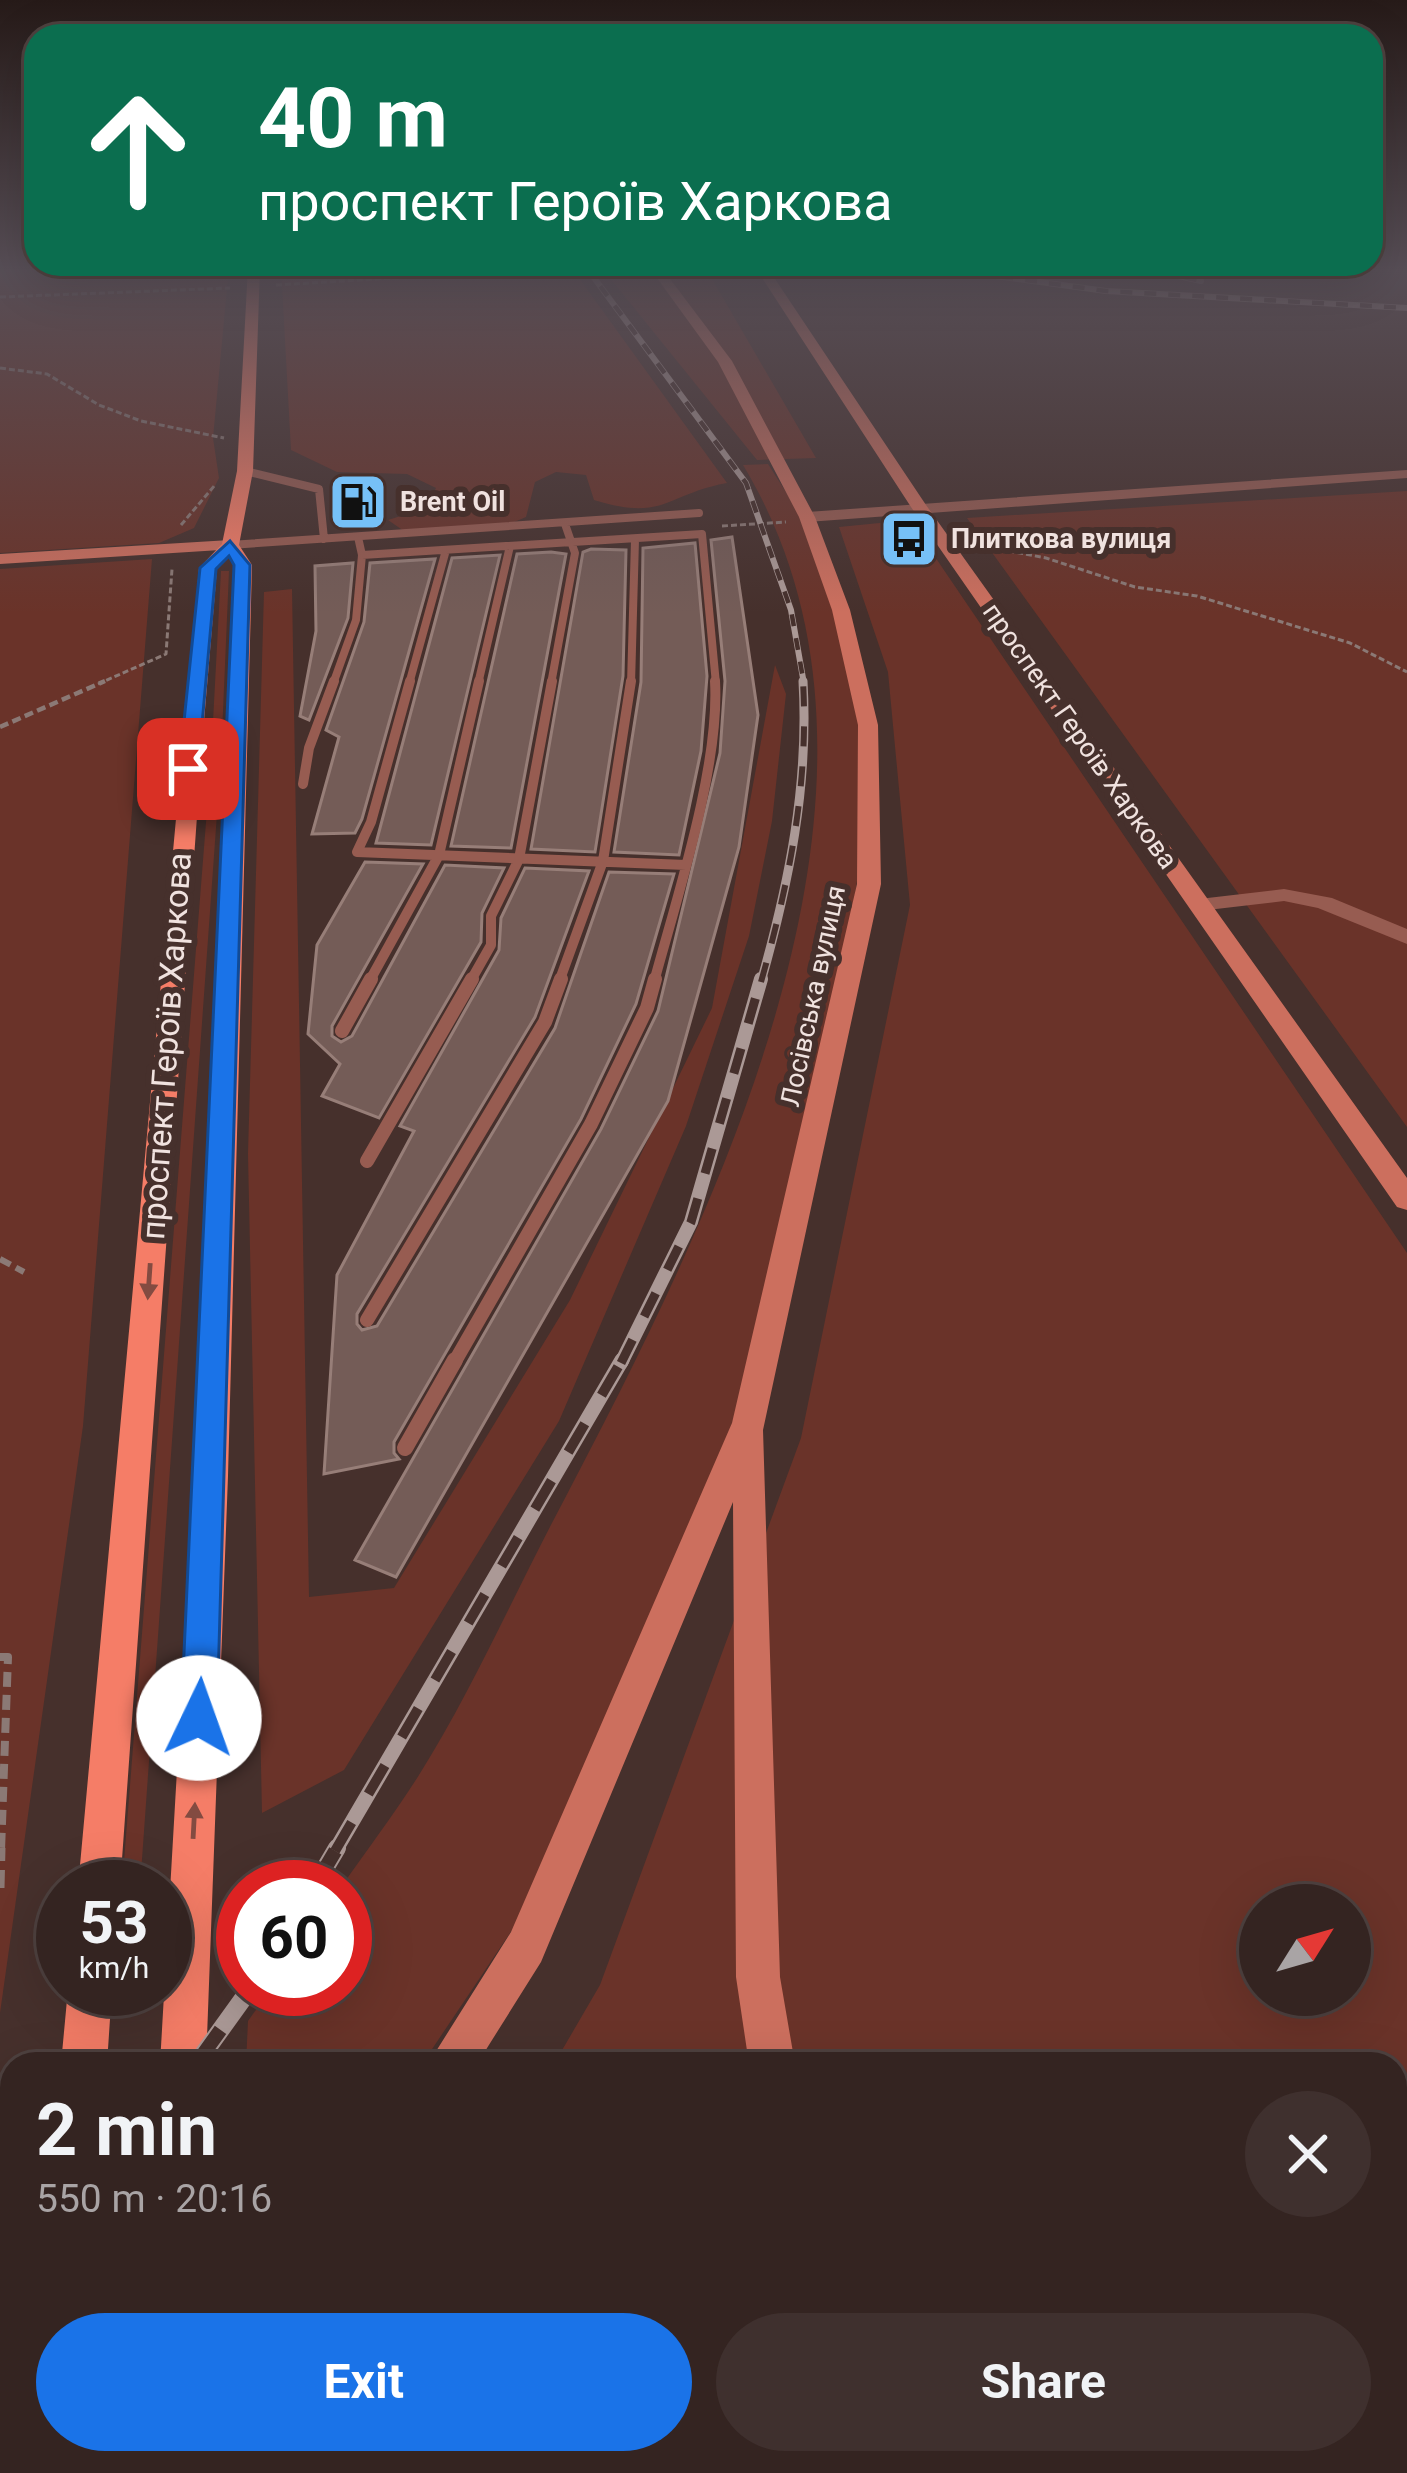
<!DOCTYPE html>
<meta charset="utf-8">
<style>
body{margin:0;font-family:Roboto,sans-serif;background:#3f302e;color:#f1f3f6;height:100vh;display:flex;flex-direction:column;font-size:45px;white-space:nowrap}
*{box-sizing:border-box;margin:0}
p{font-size:39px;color:#a9a4a5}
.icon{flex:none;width:66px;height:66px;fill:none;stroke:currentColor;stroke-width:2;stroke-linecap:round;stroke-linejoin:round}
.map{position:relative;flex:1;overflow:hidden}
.panel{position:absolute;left:0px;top:2052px;width:1407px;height:423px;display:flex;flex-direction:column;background:#342421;border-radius:36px 36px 0 0;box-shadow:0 12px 48px #0002,0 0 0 3px #4e413f}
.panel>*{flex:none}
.hud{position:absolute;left:24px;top:24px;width:1359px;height:252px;border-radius:36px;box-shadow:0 12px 48px #0002,0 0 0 3px #4e413f;background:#0b6e4f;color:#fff;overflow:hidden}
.needle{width:78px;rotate:53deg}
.buttons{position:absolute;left:1239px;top:1884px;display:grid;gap:24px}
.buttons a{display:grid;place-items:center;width:132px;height:132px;border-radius:50%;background:#342421;box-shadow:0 12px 48px #0002,0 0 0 3px #4e413f;font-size:60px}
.speed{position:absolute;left:36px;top:1860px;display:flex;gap:24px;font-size:60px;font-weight:700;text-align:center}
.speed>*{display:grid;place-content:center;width:156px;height:156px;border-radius:50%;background:#342421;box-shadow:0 12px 48px #0002,0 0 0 3px #4e413f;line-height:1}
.speed small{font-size:30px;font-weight:400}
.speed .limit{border:18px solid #d22;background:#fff;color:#111}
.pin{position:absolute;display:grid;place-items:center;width:102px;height:102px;color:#fff;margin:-51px;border-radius:24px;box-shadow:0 6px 18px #0006}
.me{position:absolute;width:132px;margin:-66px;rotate:3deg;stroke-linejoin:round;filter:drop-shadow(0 0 9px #0008)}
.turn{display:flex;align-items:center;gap:42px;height:252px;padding:0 36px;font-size:54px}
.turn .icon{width:156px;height:156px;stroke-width:2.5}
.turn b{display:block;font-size:84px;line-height:102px}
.round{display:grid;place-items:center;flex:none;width:126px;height:126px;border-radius:63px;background:#3f302e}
.overview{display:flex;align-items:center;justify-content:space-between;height:204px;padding:0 36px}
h1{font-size:72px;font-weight:700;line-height:90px}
.action{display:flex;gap:24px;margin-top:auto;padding:24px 36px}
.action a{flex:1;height:138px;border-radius:72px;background:#1a73e8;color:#fff;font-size:48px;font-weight:700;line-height:138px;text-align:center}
.action a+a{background:#3f302e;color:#f1f3f6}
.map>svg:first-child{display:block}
.green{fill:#6a3329;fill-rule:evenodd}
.building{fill:#745c57;stroke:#977e78;stroke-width:3}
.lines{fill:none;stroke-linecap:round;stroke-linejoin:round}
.path-far4{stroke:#8b7975;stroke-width:3;stroke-dasharray:6 3;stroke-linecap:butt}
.path-far3{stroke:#8b7975;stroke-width:4.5;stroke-dasharray:9 4.5;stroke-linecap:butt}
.path-far2{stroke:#8b7975;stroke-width:6;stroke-dasharray:12 6;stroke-linecap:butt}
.path-far1{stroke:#8b7975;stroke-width:8;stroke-dasharray:15 8;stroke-linecap:butt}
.path{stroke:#8b7975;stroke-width:9;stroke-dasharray:18 9;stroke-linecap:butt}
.lane-far3{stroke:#975c51;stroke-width:8}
.lane-far2{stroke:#975c51;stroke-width:10}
.lane-far1{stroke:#975c51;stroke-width:14}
.lane{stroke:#975c51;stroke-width:16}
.street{fill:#975c51;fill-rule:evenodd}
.secondary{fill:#cc6f5e;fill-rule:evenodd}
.primary{fill:#f57d67;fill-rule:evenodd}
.rail-far4-casing{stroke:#ab9996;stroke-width:6}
.rail-far3-casing{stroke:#ab9996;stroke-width:9}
.rail-far2-casing{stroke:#ab9996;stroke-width:14}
.rail-far1-casing{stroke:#ab9996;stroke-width:15}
.rail-casing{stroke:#ab9996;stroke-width:18}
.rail-far4{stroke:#46302c;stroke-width:4.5;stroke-dasharray:12;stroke-linecap:butt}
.rail-far3{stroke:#46302c;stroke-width:6;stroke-dasharray:20;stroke-linecap:butt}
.rail-far2{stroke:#46302c;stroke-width:9;stroke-dasharray:26;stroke-linecap:butt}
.rail-far1{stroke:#46302c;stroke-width:10;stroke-dasharray:33;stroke-linecap:butt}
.rail{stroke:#46302c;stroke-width:14;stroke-dasharray:42;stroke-linecap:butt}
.oneway{fill:#834b41}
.route{fill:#1a73e8;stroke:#114b97;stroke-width:3}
.labels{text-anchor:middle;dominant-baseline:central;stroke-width:12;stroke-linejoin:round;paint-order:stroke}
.far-poi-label{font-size:27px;font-weight:bold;fill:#f0e2df;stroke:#46302c;text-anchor:start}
.far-street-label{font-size:27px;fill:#f0e2df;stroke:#46302c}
.street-label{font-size:33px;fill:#f0e2df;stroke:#46302c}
</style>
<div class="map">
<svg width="1407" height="2473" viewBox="0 0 1407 2473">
<rect width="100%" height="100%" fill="#46302c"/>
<path class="green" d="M0,267H229L213,438L219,478L194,528L159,543L0,553Z
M281,267H571L727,483C666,494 665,522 594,500L586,475L556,472L535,482L526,517L512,523L404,531L388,520L426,508L436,488L407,474L337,472L291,450Z
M601,267H705L816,458L757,460Z
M768,464L795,506L811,545L845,648L868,747L862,845L836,1031L760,1331L692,1556L518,1921L422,2064H246L248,2021L271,1989H345V1887H341C367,1850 395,1813 419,1775C473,1689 515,1592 563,1502C714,1213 934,782 743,465Z
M1407,491V1127L967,518Z
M910,520L1407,1253V2473H296L323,2463H1395V2064H554L600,1985L801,1438L910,905L888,672L839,527ZM1260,1905H1350V1995H1260Z
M152,559L83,1426L0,2013V569Z
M221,571H229L221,758L140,1887H122L211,759Z
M292,589L309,1597L394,1588L570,1300L712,1008L775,665L786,694L772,821L749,936L686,1126L559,1421L344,1770L262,1813L248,1154L264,592Z"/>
<path class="building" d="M732,537L758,715L739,847L668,1101L396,1577L355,1560L601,1129L658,1011L720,753L725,681L711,540Z
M695,543L707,676L701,751L679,855L614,852L641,682L643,548Z
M591,549L626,550L623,676L595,852L531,849L583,552Z
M551,552L566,554L511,848L451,846L517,554Z
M500,555L431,845L376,843L452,558Z
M435,559L362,819L355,833L312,834L339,737L326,730L364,622L370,563Z
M353,563L348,618L309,720L300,716L316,631L315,566Z
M365,862L423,864L332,1026V1036L341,1042L352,1036L445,865L504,868L482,913L481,942L379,1118L322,1096L340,1064L308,1034L317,945Z
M525,868L589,871L535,1017L357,1314V1324L362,1330L377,1326L555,1028L609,872L674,874L636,1004L581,1119L394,1442V1453L399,1459L324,1474L337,1275L414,1131L400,1126L499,950L501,918Z"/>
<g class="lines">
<path class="path-far4" d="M713,267L742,269
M276,285L579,267
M0,297L230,288
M0,368L47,374L99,405L141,421L224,438
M181,525L215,485
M722,526L786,522
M973,544L1046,558L1135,587L1197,596L1350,643L1407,672
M98,684L166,654L172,569"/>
<path class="path-far3" d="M0,727L105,681"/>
<path class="path-far2" d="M0,1259L24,1272"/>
<path class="path-far1" d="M0,1657H8L1,1851"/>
<path class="path" d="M0,1888L1,1848"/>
<path class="lane-far3" d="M245,471L319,489L324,539
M358,537L362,555L702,534L716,684
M230,545L699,513
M333,684L356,620L362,555
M409,684L446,550
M478,684L510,546
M551,684L575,553L565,524
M631,684L635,540"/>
<path class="lane-far2" d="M410,681L371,822L357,852L686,865
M303,784L309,748L334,681
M369,982L439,855L479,681
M470,982L491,945V916L519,859L552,681
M559,982L603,861L631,681
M654,982C677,897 720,766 715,681"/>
<path class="lane-far1" d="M342,1031L371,979
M367,1161L472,979
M367,1320L545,1022L561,979
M454,1363L591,1124L647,1008L655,979"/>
<path class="lane" d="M405,1448L455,1360"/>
<path class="street" d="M1407,470V478L807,522L799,517L807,512Z
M1284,889L1332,898L1407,929V944L1318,908L1284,901L1199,911L1188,905L1199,899Z"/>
<path class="secondary" d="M649,267H661L732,361L815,517L850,610L878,725L881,884L763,1430L780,1977L795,2064H749L736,1977L733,1502L541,1962L477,2064H428L511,1932L732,1423L857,884L858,725L832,610L799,517L718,362Z
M755,267H767L926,505L1407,1178V1210L1397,1207L911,507Z
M230,540L239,545L236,549L0,564V554Z
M167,2463H221L217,2473H163Z
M809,2463H861L862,2473H810Z"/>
<path class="primary" d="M248,267H260L253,471L239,545L252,565L228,1476L206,2064H160L194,1476L234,565L229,556L217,569L203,733L120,1887H78L199,568L222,544L237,471Z
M68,1989H112L107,2064H61Z
M23,2463H75L74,2473H22Z
M138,2463H190V2473H138Z"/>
<g class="rail-far4-casing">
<path id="rail-far4" d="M586,267L746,483L791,610L804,684
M930,267L1106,291L1407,308
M1138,267L1201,281"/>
</g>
<g class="rail-far3-casing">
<path id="rail-far3" d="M761,982C789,883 809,785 803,681"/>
</g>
<g class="rail-far2-casing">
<path id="rail-far2" d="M621,1363L691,1222L761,979"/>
</g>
<g class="rail-far1-casing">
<path id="rail-far1" d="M335,1851L622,1360"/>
</g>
<g class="rail-casing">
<path id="rail" d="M314,1887L337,1848
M196,2064L250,1989
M0,2331L12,2315"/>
</g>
<use href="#rail-far4" class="rail-far4"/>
<use href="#rail-far3" class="rail-far3"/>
<use href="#rail-far2" class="rail-far2"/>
<use href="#rail-far1" class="rail-far1"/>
<use href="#rail" class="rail"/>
</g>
<defs><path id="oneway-solid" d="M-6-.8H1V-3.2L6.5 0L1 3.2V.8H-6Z" transform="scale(3)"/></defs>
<g class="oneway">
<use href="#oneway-solid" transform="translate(149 1281) rotate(94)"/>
<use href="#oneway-solid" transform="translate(194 1821) rotate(-87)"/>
</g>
<linearGradient id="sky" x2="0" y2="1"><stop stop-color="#261a18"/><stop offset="0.44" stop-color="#574e56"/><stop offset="1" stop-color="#574e56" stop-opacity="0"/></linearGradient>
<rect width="1407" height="613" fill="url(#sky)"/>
<path class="route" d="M230,541L250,565L217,1718L212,1730L199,1735L187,1730L181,1718L234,565L229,556L216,569L198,769L188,775L179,769L200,568Z"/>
<defs>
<g id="fuel-square" transform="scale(3)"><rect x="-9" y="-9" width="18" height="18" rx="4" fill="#76c0f7" stroke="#46302c"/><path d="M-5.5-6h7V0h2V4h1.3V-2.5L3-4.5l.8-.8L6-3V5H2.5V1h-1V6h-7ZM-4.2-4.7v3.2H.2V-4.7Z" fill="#111"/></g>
<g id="bus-square" transform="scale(3)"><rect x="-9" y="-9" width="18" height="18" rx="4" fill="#76c0f7" stroke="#46302c"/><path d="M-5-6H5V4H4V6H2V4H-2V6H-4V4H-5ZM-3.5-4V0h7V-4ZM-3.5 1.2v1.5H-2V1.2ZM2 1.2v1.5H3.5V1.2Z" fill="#111"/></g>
</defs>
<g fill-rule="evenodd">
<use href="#fuel-square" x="358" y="502"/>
<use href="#bus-square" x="909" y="539"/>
</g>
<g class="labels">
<g class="far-poi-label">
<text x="400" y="502">Brent Oil</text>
<text x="951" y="539">Плиткова вулиця</text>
</g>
<g class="far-street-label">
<text transform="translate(1080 736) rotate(55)">проспект Героїв Харкова</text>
<text transform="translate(813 996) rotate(-78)">Лосівська вулиця</text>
</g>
<g class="street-label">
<text transform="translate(166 1046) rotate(-86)">проспект Героїв Харкова</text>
</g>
</g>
</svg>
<div class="buttons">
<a><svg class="needle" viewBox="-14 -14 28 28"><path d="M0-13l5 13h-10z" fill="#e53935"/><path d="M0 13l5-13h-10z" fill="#a9a4a5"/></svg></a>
</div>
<div class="speed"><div>53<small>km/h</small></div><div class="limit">60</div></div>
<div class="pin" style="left:188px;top:769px;background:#d93025"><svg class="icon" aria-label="arrive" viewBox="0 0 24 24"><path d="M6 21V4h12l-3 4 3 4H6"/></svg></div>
<svg class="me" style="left:199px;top:1718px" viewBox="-20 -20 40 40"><circle r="19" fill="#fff"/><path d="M0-13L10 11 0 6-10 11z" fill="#1a73e8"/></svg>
<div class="hud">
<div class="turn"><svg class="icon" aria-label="ahead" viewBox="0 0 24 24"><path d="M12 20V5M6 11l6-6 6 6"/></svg><div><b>40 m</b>проспект Героїв Харкова</div></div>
</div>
<section class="panel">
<div class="overview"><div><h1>2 min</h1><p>550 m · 20:16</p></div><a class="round"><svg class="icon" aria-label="close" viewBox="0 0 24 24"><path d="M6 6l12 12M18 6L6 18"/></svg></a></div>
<div class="action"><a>Exit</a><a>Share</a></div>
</section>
</div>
